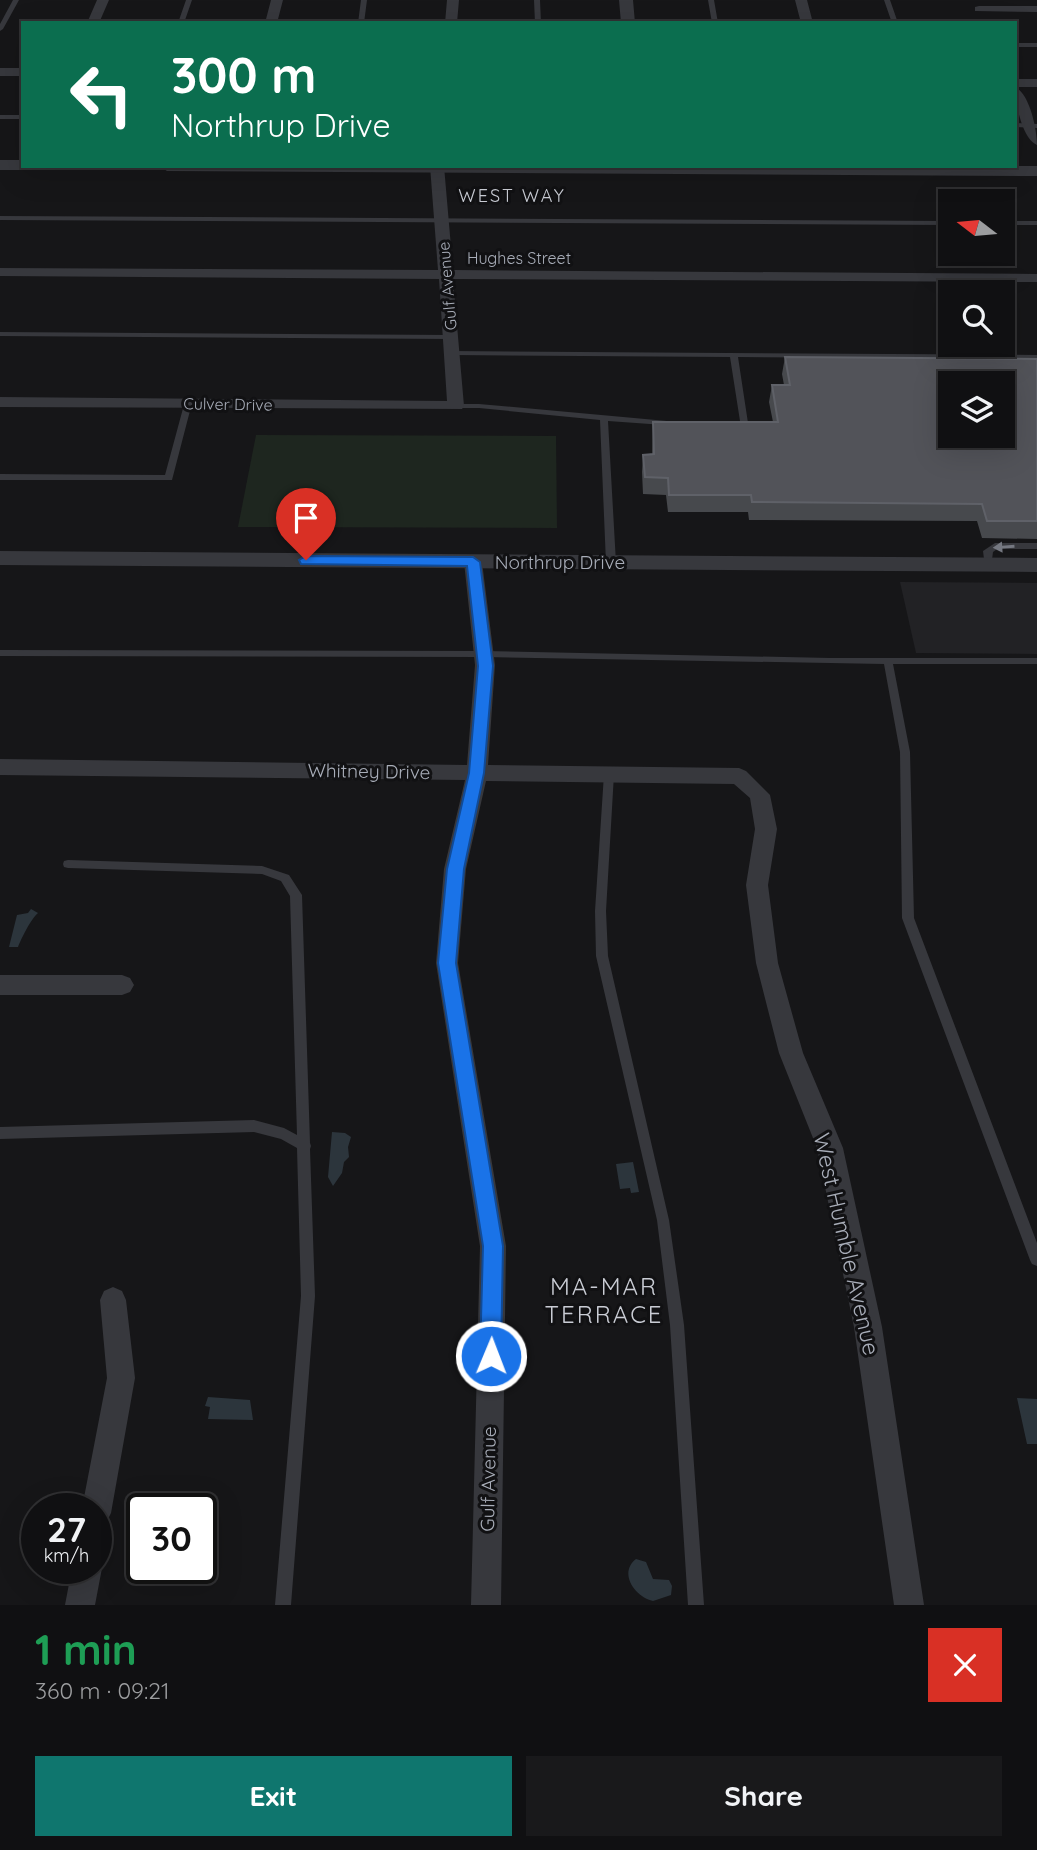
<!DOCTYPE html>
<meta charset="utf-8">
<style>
body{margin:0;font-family:Quicksand,sans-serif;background:#19191b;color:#f1f3f6;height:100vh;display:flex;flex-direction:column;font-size:26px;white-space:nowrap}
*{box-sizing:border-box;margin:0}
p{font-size:23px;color:#9c9d9f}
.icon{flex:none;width:38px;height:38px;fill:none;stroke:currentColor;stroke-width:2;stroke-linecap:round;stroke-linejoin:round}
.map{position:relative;height:1605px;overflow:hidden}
.panel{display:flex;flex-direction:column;background:#101012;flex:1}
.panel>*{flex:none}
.guide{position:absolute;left:21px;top:21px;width:996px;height:147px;border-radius:0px;box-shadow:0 7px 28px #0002,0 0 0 2px #303032;background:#0b6e4f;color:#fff;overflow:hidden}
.needle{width:46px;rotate:286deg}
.controls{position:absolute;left:938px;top:189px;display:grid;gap:14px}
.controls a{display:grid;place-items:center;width:77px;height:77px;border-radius:0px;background:#101012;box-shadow:0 7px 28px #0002,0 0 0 2px #303032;font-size:35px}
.speed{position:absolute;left:21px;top:1493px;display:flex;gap:14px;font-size:35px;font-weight:700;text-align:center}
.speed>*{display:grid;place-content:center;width:91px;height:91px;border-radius:50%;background:#101012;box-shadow:0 7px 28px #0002,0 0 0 2px #303032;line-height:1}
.speed small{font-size:18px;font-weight:400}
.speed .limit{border:4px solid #111;border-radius:10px;background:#fff;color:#111}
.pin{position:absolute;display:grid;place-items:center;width:60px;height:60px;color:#fff;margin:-72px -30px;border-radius:50% 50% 50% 0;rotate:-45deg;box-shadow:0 0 7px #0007}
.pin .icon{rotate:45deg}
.me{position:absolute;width:77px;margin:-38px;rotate:1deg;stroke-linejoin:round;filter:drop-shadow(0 0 5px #0008)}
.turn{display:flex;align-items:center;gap:24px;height:147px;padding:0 35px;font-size:32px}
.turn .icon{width:91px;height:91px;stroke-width:2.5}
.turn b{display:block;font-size:49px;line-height:60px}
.round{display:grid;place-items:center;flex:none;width:74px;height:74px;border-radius:0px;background:#19191b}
.summary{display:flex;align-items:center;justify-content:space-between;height:119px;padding:0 35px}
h1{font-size:42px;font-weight:700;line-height:52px;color:#1e9e55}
.primary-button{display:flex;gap:14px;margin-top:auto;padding:14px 35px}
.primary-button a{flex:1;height:80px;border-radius:0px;background:#0f766e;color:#fff;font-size:28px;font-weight:700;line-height:80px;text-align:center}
.primary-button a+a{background:#19191b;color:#f1f3f6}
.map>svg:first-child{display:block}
.built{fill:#222225}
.green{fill:#1e261f}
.water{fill:#2c353c}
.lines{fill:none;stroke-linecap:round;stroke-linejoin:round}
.service{fill:#37383d;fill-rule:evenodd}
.minor{fill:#37383d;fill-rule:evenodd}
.tertiary{fill:#37383d;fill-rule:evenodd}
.wall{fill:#47494d}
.building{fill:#525359;stroke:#5f6168;stroke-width:2;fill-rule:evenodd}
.oneway{fill:#757881}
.route{fill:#1a73e8;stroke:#114b97;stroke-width:2}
.labels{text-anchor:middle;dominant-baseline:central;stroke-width:6;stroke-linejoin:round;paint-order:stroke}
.far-street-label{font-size:16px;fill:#a8adb8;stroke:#111113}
.far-neighbourhood-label{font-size:18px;letter-spacing:2px;fill:#c9ccd4;stroke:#111113}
.street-label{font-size:19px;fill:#a8adb8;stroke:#111113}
.near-street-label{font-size:23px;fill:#a8adb8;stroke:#111113}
.near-neighbourhood-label{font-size:24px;letter-spacing:2px;fill:#c9ccd4;stroke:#111113}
</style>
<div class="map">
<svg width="1037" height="1605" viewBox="0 0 1037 1605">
<rect width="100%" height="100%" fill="#161618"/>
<path class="built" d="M900,582L1037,583V654L916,653Z"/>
<path class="green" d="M256,435L556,436L557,528L238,527Z"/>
<path class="water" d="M31,909L38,913C31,919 22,937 18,947H9L17,915L28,913Z
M332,1132L345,1133L351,1137L348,1147L349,1157L344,1162L342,1173L333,1186L328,1177Z
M633,1162L639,1192L631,1193L630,1188L620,1189L616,1164Z
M208,1397L250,1400L253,1420L208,1419L210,1407L205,1406Z
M1017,1398L1037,1399V1444H1027Z
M636,1559L646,1562L653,1579L669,1580L672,1586L671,1595L653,1601C635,1597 618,1573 636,1559Z"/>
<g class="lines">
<path class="service" d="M13,0H19L3,29L0,31V24Z
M186,0H192L184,23H178Z
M361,0H367L364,23H358Z
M534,0H540L541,23H535Z
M708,0H714L718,23H712Z
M884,0H890L898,23H892Z
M1015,43H1037V47H1015Z
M0,115H23V119H0Z
M1015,123L1037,124V128L1015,127Z
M0,216L950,221V225L0,220Z
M1003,221H1037V225H1003Z
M0,332L451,335L455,337L451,339L0,336Z
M449,351L1037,355V359L738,357L748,423C744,427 733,427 729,423L730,421H740L730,357L452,355H449Z
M185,401H191L192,403L172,480H0V474L165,475Z
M453,404H479L667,421L668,423L664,425L608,421L616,563L614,565L611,566L606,563L600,420L479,408H453Z
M995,543H1037V549H997L993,552L991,567H985L983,551Z
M0,650L484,651L830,658H1037V664H893L910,752L914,918L1037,1243V1266L1032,1264L1030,1260L902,918L900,752L884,664L484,657L0,656Z
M609,770L614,774L606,911L608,956L669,1220L684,1325L704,1605H688L670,1325L657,1220L596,956L595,911L604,774Z
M68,860L262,866L289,875L302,895L310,1143L311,1146L310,1149L315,1296L291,1605H275L301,1296L297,1148L281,1139L254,1132L0,1139V1127L254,1120L284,1128L297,1135L290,896L281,881L262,874L68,868L64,867L63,864L64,861Z"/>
<path class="minor" d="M97,0H109L99,23H87Z
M271,0H283L277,23H265Z
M447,0H459L457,23H445Z
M795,0H807L813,23H801Z
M979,6H1037V12L975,11V7Z
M0,68H23V76H0Z
M1015,79H1037V87H1015Z
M1015,87C1030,94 1037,130 1037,145C1022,139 1015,102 1015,87Z
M430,166H444L453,270L1037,274V282L453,279L464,406L462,409L0,407V397L447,401L439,279L0,276V268L438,270Z
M473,556L482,562L495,665L488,765L739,768L746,771L770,795L777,829L768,885L778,963L803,1053L843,1148L882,1327L924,1605H894L854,1327L817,1148L779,1053L756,963L746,885L755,829L750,798L734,784L486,781L466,869L458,963L506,1246L501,1605H471L480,1246L436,963L444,869L465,780L0,775V759L467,765L475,665L464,562Z
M0,975H122L130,978L134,985L130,992L122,995H0Z
M113,1287L122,1291L126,1300L135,1378L111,1513L106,1523L96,1528V1508H82L107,1378L100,1300L104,1291Z
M96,1557L102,1568L95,1605H65L72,1568H96Z"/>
<path class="tertiary" d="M619,0H633L635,23H621Z
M0,160H23V166H31L23,170H0Z
M159,166H1037V176L167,171Z
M0,551L1037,558V572L0,565Z"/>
</g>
<path class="wall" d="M785,357L1037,359V539L982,538L977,521L749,520L748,512H668L666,495L643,494L642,472L643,455H652L653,422H773L769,402L772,385H784L782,374Z"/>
<path class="building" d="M785,357L1037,359V521H987L982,504L752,502L751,495H669L668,478L645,477L643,455L654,454L653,422H778L772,385H790ZM950,383H1003V436H950Z"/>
<defs><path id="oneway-solid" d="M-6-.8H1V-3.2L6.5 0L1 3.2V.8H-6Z" transform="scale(1.75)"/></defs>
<use class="oneway" href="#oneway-solid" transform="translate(1004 547) rotate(176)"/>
<path class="route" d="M306,556L473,557L480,562L493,666L484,773L464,869L456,963L503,1246L501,1356L498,1364L491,1367L483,1364L480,1356L483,1246L438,963L447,869L469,773L478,666L467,566L301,564L299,560Z"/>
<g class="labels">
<g class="far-street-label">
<text x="519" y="258">Hughes Street</text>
<text transform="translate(447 286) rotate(-95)">Gulf Avenue</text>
<text transform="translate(228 404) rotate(1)">Culver Drive</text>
</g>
<g class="far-neighbourhood-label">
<text x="512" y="195">WEST WAY</text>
</g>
<g class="street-label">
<text x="560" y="562">Northrup Drive</text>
<text transform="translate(369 771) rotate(1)">Whitney Drive</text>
<text transform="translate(488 1479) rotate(-89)">Gulf Avenue</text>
</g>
<g class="near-street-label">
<text transform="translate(847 1244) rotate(77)">West Humble Avenue</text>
</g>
<g class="near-neighbourhood-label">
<text x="604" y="1286">MA-MAR<tspan x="604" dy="28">TERRACE</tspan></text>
</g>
</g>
</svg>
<div class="controls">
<a><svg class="needle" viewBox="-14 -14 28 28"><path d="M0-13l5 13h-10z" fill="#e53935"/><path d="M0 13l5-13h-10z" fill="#9c9d9f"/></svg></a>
<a><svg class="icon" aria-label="search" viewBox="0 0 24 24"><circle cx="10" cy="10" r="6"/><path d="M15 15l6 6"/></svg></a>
<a><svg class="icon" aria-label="layers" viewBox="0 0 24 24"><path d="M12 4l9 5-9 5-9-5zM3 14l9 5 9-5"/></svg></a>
</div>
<div class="speed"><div>27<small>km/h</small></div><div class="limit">30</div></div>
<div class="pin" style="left:306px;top:560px;background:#d93025"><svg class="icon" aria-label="arrive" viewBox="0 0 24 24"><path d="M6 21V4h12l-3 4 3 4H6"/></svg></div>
<svg class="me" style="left:491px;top:1356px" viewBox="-20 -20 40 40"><circle r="17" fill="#1a73e8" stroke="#fff" stroke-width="3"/><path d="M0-11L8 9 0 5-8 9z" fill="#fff"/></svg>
<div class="guide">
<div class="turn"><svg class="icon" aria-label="left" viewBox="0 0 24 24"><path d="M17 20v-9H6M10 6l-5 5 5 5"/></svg><div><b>300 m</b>Northrup Drive</div></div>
</div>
</div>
<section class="panel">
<div class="summary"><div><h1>1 min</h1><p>360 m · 09:21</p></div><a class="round" style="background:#d93025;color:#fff"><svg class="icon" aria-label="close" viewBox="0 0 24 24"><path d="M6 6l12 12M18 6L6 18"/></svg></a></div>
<div class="primary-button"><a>Exit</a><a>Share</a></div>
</section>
